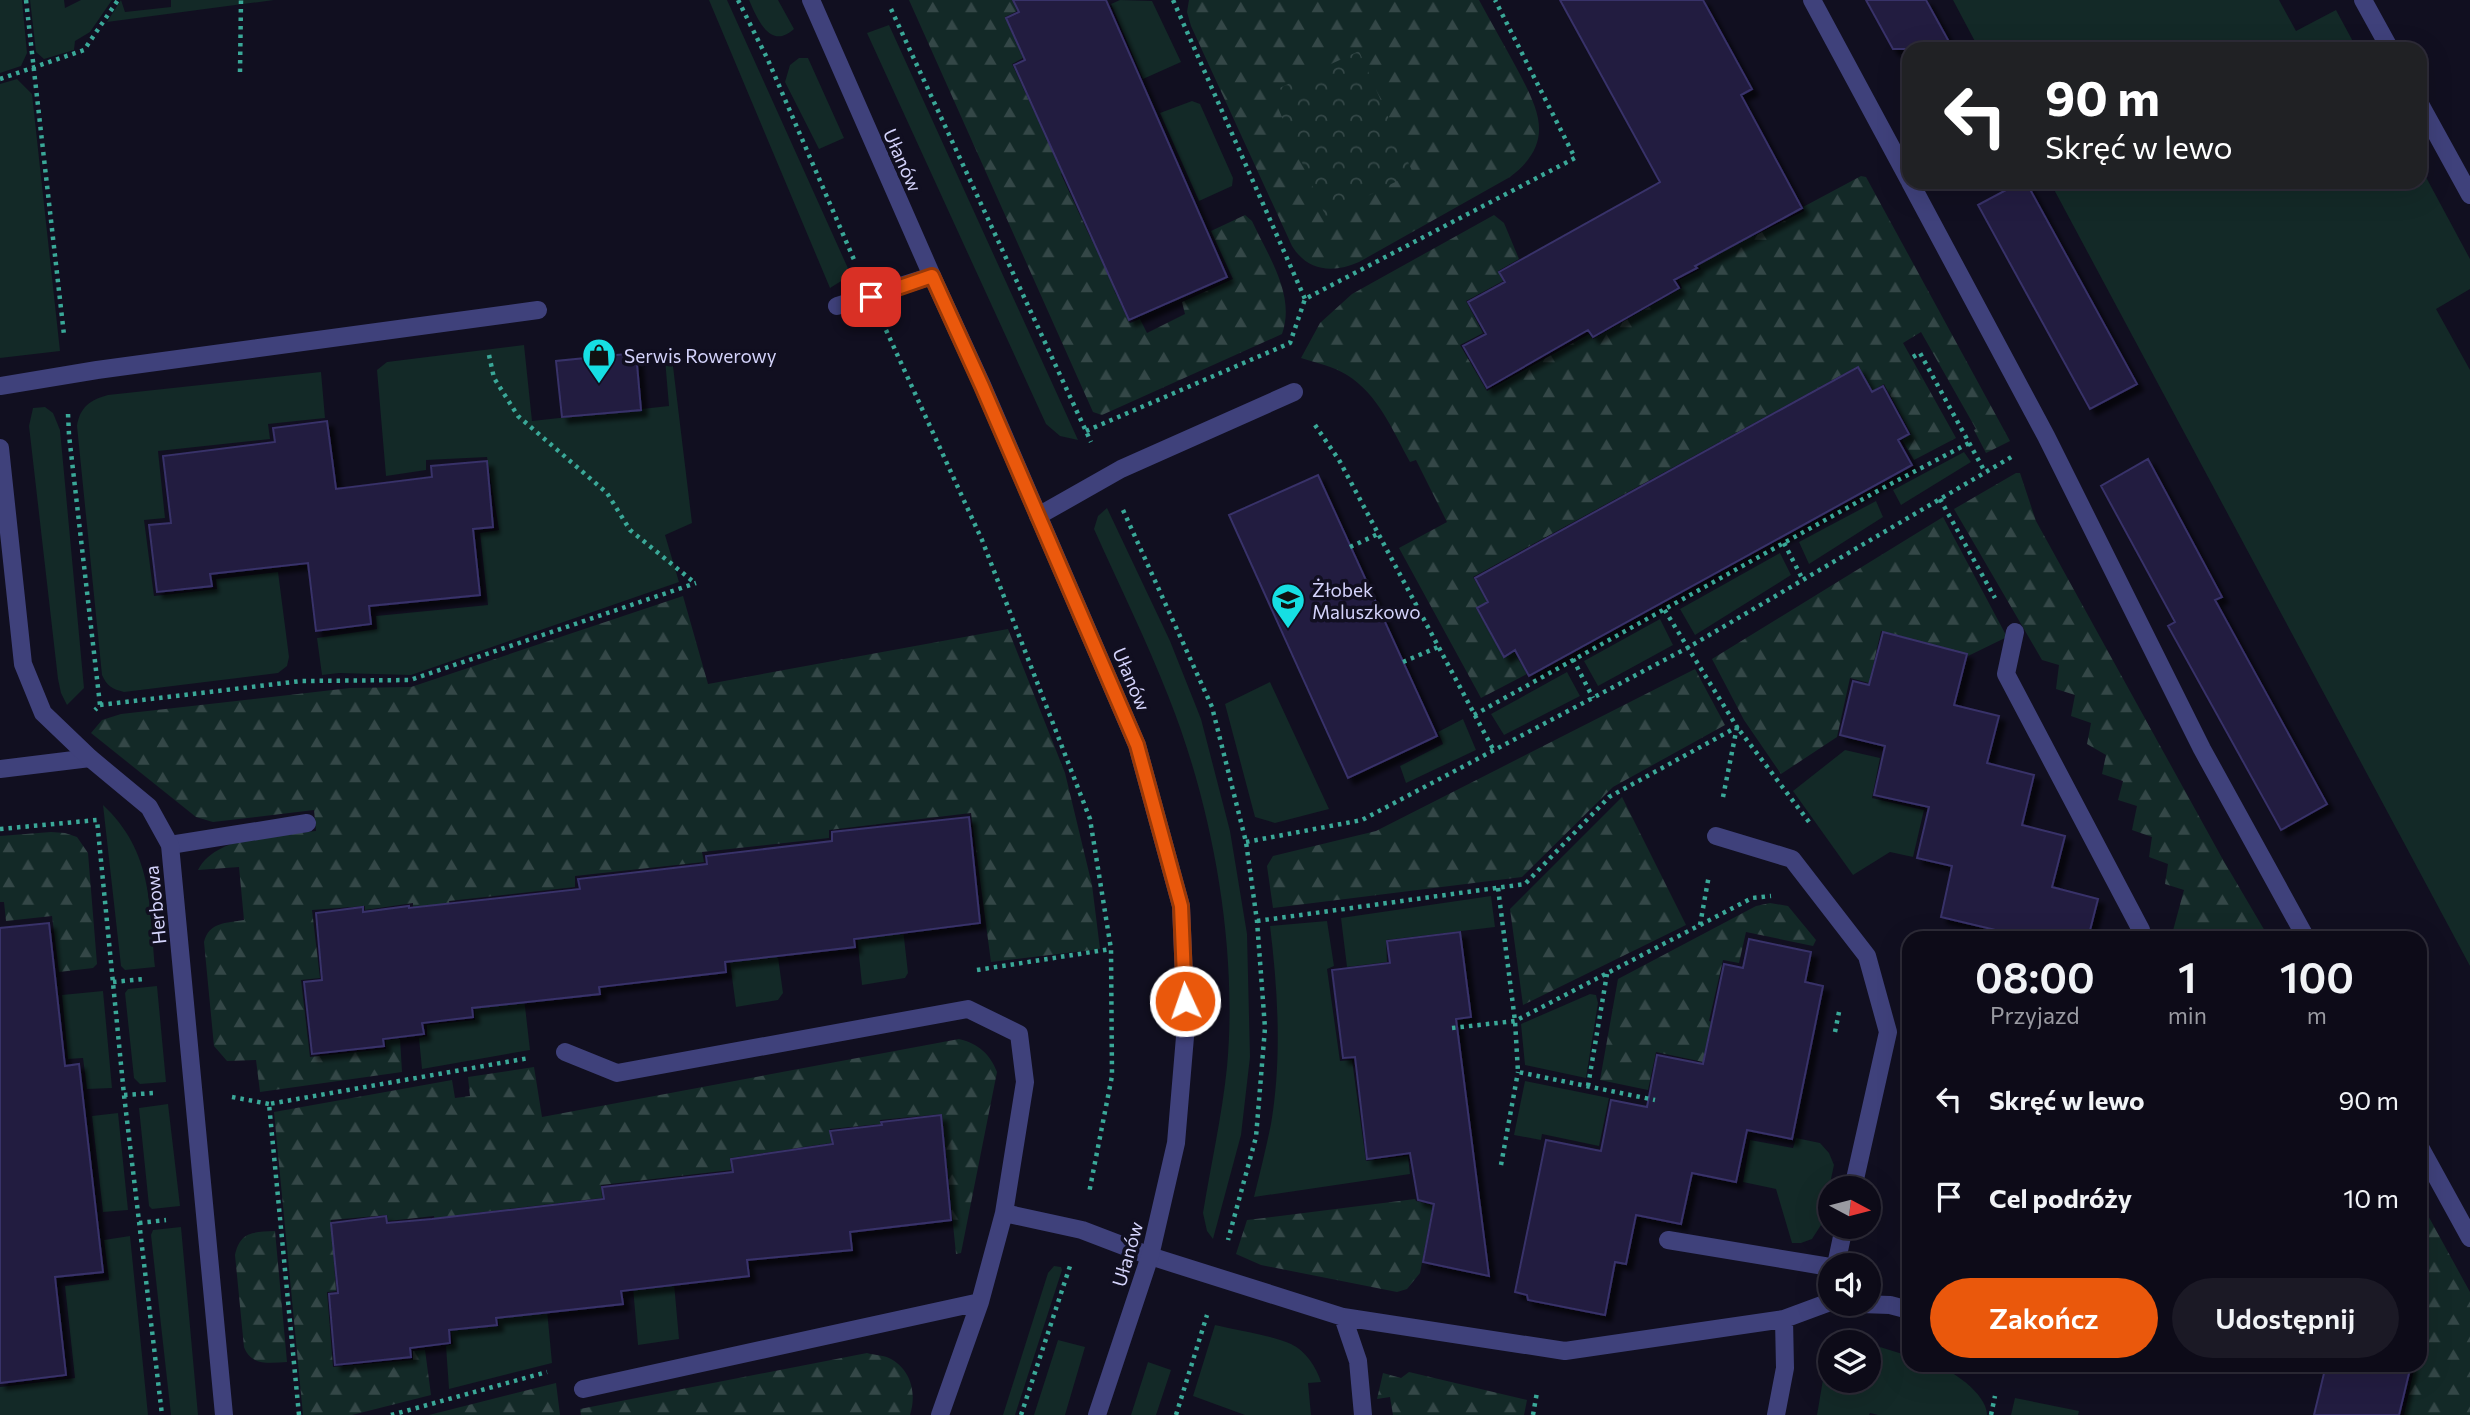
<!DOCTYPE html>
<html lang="pl">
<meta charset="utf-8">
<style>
body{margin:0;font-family:Commissioner,sans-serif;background:#1b1925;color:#f1f3f6;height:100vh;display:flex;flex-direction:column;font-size:26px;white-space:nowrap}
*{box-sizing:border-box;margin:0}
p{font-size:23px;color:#9a9ba2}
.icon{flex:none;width:38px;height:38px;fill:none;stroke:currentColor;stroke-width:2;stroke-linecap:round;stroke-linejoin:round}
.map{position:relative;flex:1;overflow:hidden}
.side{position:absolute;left:1902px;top:931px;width:525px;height:441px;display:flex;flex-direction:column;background:#0d0b18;border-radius:21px;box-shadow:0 7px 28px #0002,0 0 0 2px #2d2b37}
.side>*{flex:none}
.banner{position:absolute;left:1902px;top:42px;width:525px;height:147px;border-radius:21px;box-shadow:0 7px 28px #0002,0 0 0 2px #2d2b37;background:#202124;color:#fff;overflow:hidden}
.needle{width:46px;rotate:97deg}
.buttons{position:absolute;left:1818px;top:1176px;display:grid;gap:14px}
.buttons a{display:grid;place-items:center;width:63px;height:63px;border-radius:50%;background:#0d0b18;box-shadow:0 7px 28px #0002,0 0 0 2px #2d2b37;font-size:35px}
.pin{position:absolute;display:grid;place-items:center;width:60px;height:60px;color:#fff;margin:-30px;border-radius:14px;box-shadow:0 4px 10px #0006}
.me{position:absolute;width:77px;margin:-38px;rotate:357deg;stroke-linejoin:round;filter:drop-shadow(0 0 5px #0008)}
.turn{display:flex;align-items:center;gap:24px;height:147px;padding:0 28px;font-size:32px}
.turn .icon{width:91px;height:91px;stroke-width:2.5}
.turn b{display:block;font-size:49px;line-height:60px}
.eta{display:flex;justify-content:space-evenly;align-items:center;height:119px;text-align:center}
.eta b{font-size:42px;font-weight:600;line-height:49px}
.button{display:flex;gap:14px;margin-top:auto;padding:14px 28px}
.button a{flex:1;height:80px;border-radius:42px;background:#ea580c;color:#fff;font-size:28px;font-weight:600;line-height:80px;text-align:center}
.button a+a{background:#1b1925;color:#f1f3f6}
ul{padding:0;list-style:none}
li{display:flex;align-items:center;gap:21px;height:98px;padding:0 28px}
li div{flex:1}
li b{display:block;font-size:26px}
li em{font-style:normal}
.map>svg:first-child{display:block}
.green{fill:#132927}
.forest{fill:url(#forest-firs)}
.park{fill:url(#park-crowns)}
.building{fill:#211d3f;stroke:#383169;stroke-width:2;filter:url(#shadow)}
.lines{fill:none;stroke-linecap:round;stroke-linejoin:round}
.path{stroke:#3aa898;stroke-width:4.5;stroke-dasharray:3.5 5;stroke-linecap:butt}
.lane{stroke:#3f417b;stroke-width:18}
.street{stroke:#3f417b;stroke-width:18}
.route-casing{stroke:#983908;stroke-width:18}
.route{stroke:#ea580c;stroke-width:12}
.labels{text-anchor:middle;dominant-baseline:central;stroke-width:7;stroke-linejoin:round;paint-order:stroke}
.street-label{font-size:19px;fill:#d4d3fb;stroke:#110f20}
.poi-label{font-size:19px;fill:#d4d3fb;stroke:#110f20;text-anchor:start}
</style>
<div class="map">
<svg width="2470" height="1415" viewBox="0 0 2470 1415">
<defs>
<pattern id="forest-firs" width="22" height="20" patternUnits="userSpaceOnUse" patternTransform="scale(1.75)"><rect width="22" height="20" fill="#132927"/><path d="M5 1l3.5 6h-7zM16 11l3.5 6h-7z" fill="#344747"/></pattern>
<pattern id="park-crowns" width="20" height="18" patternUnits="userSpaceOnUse" patternTransform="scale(1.75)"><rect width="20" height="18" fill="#132927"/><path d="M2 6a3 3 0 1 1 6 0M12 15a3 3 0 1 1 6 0" fill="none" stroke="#344747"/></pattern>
<filter id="shadow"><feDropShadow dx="6" dy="6" stdDeviation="2" flood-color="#0009"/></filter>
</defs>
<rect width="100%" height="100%" fill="#110f20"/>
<path class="green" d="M0,0H22L27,53L21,66L0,73Z
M30,0H64L65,8L81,0H112L90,32L75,41L74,50L44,59L36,52Z
M121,0L125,12L171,7V0H274L107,22Z
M709,0H727L851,275L830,288Z
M749,0H778L794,29C770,51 757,18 749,0Z
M1120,0L1152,1L1181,62L1143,79L1111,4Z
M1953,0H2279L2296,31L2336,10L2357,49H1979Z
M889,25L1078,440L1060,436L1046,424L867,33Z
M799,58H808L844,138L819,149L785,82L790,65Z
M17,79L32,94L60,351L0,358V84Z
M1192,101L1200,104L1233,178L1232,186L1199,201L1160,113Z
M2420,166L2470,259V289L2436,309L2470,370V966L2050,182H2420Z
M524,345L532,421L669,406L665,359L672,358L692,523L665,535L679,582L411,675L339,673L322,675L317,638L377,629L376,616L488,605L480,533L499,530L487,457L426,460V470L386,476L377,370L387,362Z
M321,372L325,418L268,424L270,439L158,451L165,518L144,520L154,596L217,589L216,579L278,572L289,657L287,666L278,673L124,692C112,689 107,686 102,675L77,426C80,407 90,400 108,395Z
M45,407L53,413L60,430L84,688L67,705L61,693L58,679L29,426L33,408Z
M1964,452L1971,462L1901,505L1893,490Z
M1876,501L1883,517L1809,564L1799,542Z
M1107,508L1170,641L1201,719L1230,831L1247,934L1250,1057L1241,1135L1213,1239L1207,1231L1203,1213C1211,1164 1222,1116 1227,1067C1238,948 1213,809 1169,698C1147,641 1119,585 1094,529L1098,516Z
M1780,553L1791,575L1695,635L1680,609Z
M1660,619L1673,645L1598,686L1584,661Z
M1567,672L1580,696L1504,735L1491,714Z
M1270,682L1329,809L1275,823L1255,817L1225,704Z
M1463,719L1476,750L1406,783L1400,766L1443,744L1438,732Z
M1845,750L1880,758L1872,798L1924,810L1913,857L1890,852L1853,875L1793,791Z
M103,805C153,852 149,904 155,967L125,970L121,966Z
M1491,896L1495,927L1386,940L1387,962L1347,967L1341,918Z
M902,920L908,973L905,978L862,985L856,926Z
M1327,921L1334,966L1327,969L1340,1061L1352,1060L1366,1161L1408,1156L1410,1174L1254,1197C1260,1173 1266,1148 1271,1124C1282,1059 1278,991 1270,926Z
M776,943L783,993L778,1000L736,1007L728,947Z
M157,986L166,1082L140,1084L134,1078L125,993L128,989Z
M523,989L530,1050L422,1069L419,1038L427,1036V1025L475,1020L474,994Z
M103,991L112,1088L87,1089L83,1058L68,1059L62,995Z
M1590,994L1596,995L1598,1003L1586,1078L1525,1065L1521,1024Z
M1525,1081L1609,1098L1599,1146L1542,1134L1541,1140L1514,1135Z
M168,1104L180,1206L152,1209L149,1206L139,1108Z
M118,1113L128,1210L103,1212L92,1116Z
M1796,1138L1820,1143L1829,1153L1834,1165L1821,1225L1812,1239L1801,1243H1792L1776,1189L1743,1182L1750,1140L1793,1148Z
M181,1227L198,1415H171L151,1235L153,1230Z
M130,1236L148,1415H0V1387L75,1378L65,1286L109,1280L104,1240Z
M1054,1266L1061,1267L1062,1270L1015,1415H1003L1048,1273Z
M673,1272L679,1339L638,1345L632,1276Z
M546,1299L552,1363L449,1389L446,1346L453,1344L451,1331L499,1326L497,1304Z
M1215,1325C1235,1330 1275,1336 1291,1344C1306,1351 1316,1367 1321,1382L1308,1383L1311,1415H1245L1193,1396Z
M1058,1340L1085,1347L1065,1415H1034Z
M1869,1347H1880L1909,1356V1365C1917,1365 1925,1364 1932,1365C1950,1367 1988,1395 1987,1415H1878L1870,1413L1869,1415H1817L1826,1362L1830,1358V1381H1869Z
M1148,1362L1171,1370L1156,1415H1131Z
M2015,1398L2079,1411L2078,1415H2011Z"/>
<path class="forest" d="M909,0H1012L1017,11L1005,17L1023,58L1012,64L1038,120L1050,115L1074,168L1061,174L1091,239L1104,233L1126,285L1114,290L1130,323L1140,319L1147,333L1185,314L1182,302L1233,279L1211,231L1245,215L1252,221C1268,256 1296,295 1282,334L1102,415L1093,412Z
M1189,0H1479C1491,22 1504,45 1516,67C1539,110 1556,142 1510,177L1359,262C1334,273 1308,272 1292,246L1191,26L1187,12Z
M1861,176L1866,177L2010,441L1986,453L1974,430L1976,429L1921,332L1903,343L1956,438L1914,460L1902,440L1911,434L1884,384L1872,391L1858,366L1473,577L1487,602L1476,608L1504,658L1514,652L1527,674L1481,698L1399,548L1447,522L1416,460L1410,462C1393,431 1378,394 1347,375C1333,366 1316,363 1301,358L1320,323L1352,294L1494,215L1504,223L1519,259L1498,271L1503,281L1466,301L1483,333L1460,345L1487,391L1589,334L1593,339L1682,288L1679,280L1701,269L1699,265L1733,246L1731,240L1750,231L1754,236L1804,211L1803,207Z
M2016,473H2020L2036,521L2222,858L2269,938H2171L2184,890L2165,884L2168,864L2149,857L2152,837L2132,830L2137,806L2118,800L2123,781L2102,774L2106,755L2087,744L2091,723L2071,716L2075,695L2056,689L2059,665L2042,660L1954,509Z
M1943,517L2007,637L1968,656V654L1881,631L1869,683L1850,678L1837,737L1781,774L1744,720L1712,659Z
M683,596L708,684L1008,629L1065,773L1092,885L1100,949L991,962L971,813L829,830V838L702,852L704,862L575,876V887L449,901L450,908L413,911V903L365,910V906L312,910L320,978L301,980L310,1057L386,1049V1040L400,1039L402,1072L260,1092L256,1060L227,1061L214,1046L204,942C209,922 226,923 244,920L239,867L198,870C217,834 280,836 316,831L314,810L213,822L196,817L91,733L102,720L121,714L350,688L411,687Z
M1695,669L1725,725L1613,787L1522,877L1273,908L1267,866L1273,856L1376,831Z
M1622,797L1686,925L1523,1005L1510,909Z
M51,832L65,833L77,837L88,853L97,964L93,968L59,972L52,916L6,921L4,902H0V836Z
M1770,903L1788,906L1816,940L1813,946L1746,932L1739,963L1723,960L1709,1021L1730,1026L1722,1066L1656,1052L1648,1090L1600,1080L1618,979L1756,906Z
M959,1039C979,1044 990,1054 997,1072L961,1253L956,1254L942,1114L880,1120V1124L830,1129L831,1143L730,1158L731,1170L601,1185L602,1198L475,1213V1218L435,1222L434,1216L388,1221L387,1215L331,1220L336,1291L327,1292L333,1367L413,1360V1351L425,1350L431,1395L352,1415H303L274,1112L452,1080L455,1098L470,1096L468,1077L534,1067L542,1117Z
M1415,1199L1416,1201L1433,1205L1420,1273L1407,1289L1397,1292L1261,1265L1236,1254L1247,1220Z
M2420,1201L2470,1292V1415H2404L2415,1365H2420Z
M275,1231L287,1362C269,1363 251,1366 244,1347L235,1255C240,1231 254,1232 275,1231Z
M867,1353C874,1355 883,1355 889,1358C911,1369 917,1393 910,1415H581L580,1409Z
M1409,1372L1527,1400L1524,1415H1393L1390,1397L1377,1399L1383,1373L1401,1378Z
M556,1383L560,1415H429Z"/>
<path class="park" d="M1359,51L1413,173L1326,217L1271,92Z"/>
<path class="building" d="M1013,0H1106L1227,277L1129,320L1014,65L1025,60L1006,18L1019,12Z
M1560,0H1703L1752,89L1741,95L1802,208L1695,266L1697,268L1674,280L1679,288L1593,337L1588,330L1487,388L1463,346L1486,334L1468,302L1505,282L1499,272L1660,182Z
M1866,0H1926L1953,49H1893Z
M2021,182H2026L2137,384L2090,409L1978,205Z
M636,353L641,410L562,417L556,361Z
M1858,367L1872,392L1883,386L1909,434L1898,440L1912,465L1529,676L1515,650L1504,657L1477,608L1488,602L1475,578Z
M327,421L336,489L432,477L431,466L487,461L493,527L473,529L480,595L369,606L371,624L316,631L308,563L210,574L212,586L157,592L149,525L171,523L163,456L275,442L273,428Z
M2148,459L2222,597L2215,600L2327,804L2281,830L2168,626L2175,622L2101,486Z
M1318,475L1437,736L1348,778L1229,515Z
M1883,632L1967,654L1954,705L1999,716L1987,763L2034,775L2022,825L2065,836L2052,887L2098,899L2088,938H2002L2004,932L1941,917L1952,866L1917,858L1929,807L1874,795L1885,746L1840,735L1853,681L1869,685Z
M969,817L980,923L854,939L855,947L725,962L726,972L599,987L600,994L472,1008L473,1017L422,1023L424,1034L383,1039L384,1046L312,1054L304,982L322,980L316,913L363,907V912L409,906V908L580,889L578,879L707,864L706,856L832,841V832Z
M49,923L65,1066L79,1064L103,1272L55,1277L66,1375L0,1383V928Z
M1460,932L1471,1017L1456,1019L1489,1276L1423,1262L1434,1204L1418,1200L1410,1153L1367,1159L1355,1057L1343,1058L1332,970L1390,963L1387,941Z
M1749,939L1811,952L1805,982L1823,986L1792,1139L1747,1130L1736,1182L1692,1173L1681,1224L1636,1215L1626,1264L1615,1262L1605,1315L1528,1300L1527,1295L1515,1292L1546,1140L1601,1151L1611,1100L1647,1107L1657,1055L1703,1064L1724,964L1743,968Z
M941,1115L951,1220L850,1232L852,1250L747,1260L749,1276L621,1291L623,1304L496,1318L497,1325L449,1330L450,1343L410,1348L411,1357L335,1365L329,1294L338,1293L331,1223L386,1216L387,1223L432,1219L604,1199L602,1187L733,1172L731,1159L833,1144L830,1131L882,1125L881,1122Z
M2326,1365H2411L2399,1415H2314Z"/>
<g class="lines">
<path class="path" d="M26,0L64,335
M738,0L768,60L855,262
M1173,0L1305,299
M891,9L1091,442
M240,72L241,0
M0,79L84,50L118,0
M886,330L982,540L1090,819L1111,949L1112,1076L1089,1193
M489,355L494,378L518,416L607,493L630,530L695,583
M1913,357L1920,353L1985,472
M68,414L69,435L100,705L95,710
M1315,425L1339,460L1494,751
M1086,431L1290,343L1305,299L1575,158L1495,0
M1940,499L1995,598
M1123,510L1212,707L1246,842L1257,921L1265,1028L1256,1137L1228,1240
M1784,543L1803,580
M1350,547L1378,534
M1573,659L1593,698
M1403,662L1438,647
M100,705L301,681L410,680L696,583
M1474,715L1881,489L1969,443
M1723,797L1737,727L1809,822
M0,829L97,820L124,1095L162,1415
M1246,842L1362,820L1689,647L2013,456
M1498,888L1515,1021L1518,1072L1655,1100
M1257,921L1525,884L1609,797L1737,727L1664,609
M1700,925L1709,875
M977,970L1111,949
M113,982L144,979
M1452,1028L1515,1021L1752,898L1771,896
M1835,1032L1839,1012
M1588,1086L1607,974
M124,1095L154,1093
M232,1097L269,1104
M1501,1165L1518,1072
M139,1223L166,1220
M299,1415L269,1104L529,1058
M391,1415L547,1372
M1021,1415L1070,1266
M1176,1415L1207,1315
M1533,1415L1537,1392
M1991,1415L1995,1396"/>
<path class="lane" d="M1812,0L1909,180
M2363,0L2390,49
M2420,104L2470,195
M1910,182L2046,436L2202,749L2306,938
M837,306L932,276
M0,386L97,370L538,310
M1038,516L1121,469L1294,392
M2015,632L2006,674L2141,930L2139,938
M0,769L90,758
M1716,836L1792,859L1867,956L1888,1032L1853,1188
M170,845L307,823
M565,1052L617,1073L968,1009L1019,1034L1025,1082L1004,1213
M2420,1147L2470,1238
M1668,1240L1830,1267
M1836,1265L1844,1227
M1861,1304L1890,1305L1909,1310
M1343,1317L1358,1361L1363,1415
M583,1389L980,1302
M940,1415L980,1302L1004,1213L1082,1230L1150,1256L1343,1317L1565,1351L1784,1319L1830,1302
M1776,1415L1785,1368L1784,1319"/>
<path class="street" d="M811,0L932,276L982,385L1137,745L1181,906L1186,1025L1176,1143L1150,1256L1097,1415
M0,448L23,664L43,713L90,758L149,807L170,845L224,1415"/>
</g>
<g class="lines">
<g class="route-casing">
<path id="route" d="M871,297L932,276L982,386L1137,745L1181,906L1185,1001"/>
</g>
<use href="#route" class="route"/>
</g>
<defs>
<g id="shop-pin" transform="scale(1.75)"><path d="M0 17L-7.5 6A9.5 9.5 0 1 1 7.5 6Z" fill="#16dfe3" stroke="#110f20"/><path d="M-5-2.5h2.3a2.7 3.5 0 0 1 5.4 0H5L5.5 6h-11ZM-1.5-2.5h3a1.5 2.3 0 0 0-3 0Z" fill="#111"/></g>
<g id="school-pin" transform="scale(1.75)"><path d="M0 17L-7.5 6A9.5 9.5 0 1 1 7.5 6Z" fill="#16dfe3" stroke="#110f20"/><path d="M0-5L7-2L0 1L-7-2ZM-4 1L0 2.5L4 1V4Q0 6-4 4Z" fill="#111"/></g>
</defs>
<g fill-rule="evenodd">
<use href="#shop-pin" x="599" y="355"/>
<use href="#school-pin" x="1288" y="600"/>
</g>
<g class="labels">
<g class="street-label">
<text transform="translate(903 160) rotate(66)">Ułanów</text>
<text transform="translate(1132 679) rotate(67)">Ułanów</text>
<text transform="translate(155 905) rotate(-96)">Herbowa</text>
<text transform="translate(1127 1254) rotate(-74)">Ułanów</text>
</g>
<g class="poi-label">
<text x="624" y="355">Serwis Rowerowy</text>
<text x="1312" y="589">Żłobek<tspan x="1312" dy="22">Maluszkowo</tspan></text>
</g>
</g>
</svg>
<div class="buttons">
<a><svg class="needle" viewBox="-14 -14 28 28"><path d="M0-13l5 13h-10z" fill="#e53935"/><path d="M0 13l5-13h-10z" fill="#9a9ba2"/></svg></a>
<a><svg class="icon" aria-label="sound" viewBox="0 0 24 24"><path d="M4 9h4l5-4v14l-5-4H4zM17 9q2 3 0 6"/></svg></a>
<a><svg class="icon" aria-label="layers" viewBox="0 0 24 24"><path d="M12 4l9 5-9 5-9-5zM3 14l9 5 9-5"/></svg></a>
</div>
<div class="pin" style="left:871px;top:297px;background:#d93025"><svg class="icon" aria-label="arrive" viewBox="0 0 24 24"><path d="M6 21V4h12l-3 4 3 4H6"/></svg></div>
<svg class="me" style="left:1185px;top:1001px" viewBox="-20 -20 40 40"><circle r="17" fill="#ea580c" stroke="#fff" stroke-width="3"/><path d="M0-11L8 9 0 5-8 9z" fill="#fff"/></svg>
<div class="banner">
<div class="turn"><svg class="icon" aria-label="left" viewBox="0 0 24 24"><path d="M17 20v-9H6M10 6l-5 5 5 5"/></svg><div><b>90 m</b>Skręć w lewo</div></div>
</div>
<section class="side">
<div class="eta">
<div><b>08:00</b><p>Przyjazd</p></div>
<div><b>1</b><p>min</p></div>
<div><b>100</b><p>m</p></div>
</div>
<ul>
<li><svg class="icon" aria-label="left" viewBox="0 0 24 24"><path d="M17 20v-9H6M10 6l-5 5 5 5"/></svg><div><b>Skręć w lewo</b></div><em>90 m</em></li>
<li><svg class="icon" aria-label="arrive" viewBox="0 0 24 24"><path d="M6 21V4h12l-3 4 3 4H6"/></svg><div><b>Cel podróży</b></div><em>10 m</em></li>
</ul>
<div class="button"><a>Zakończ</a><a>Udostępnij</a></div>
</section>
</div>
